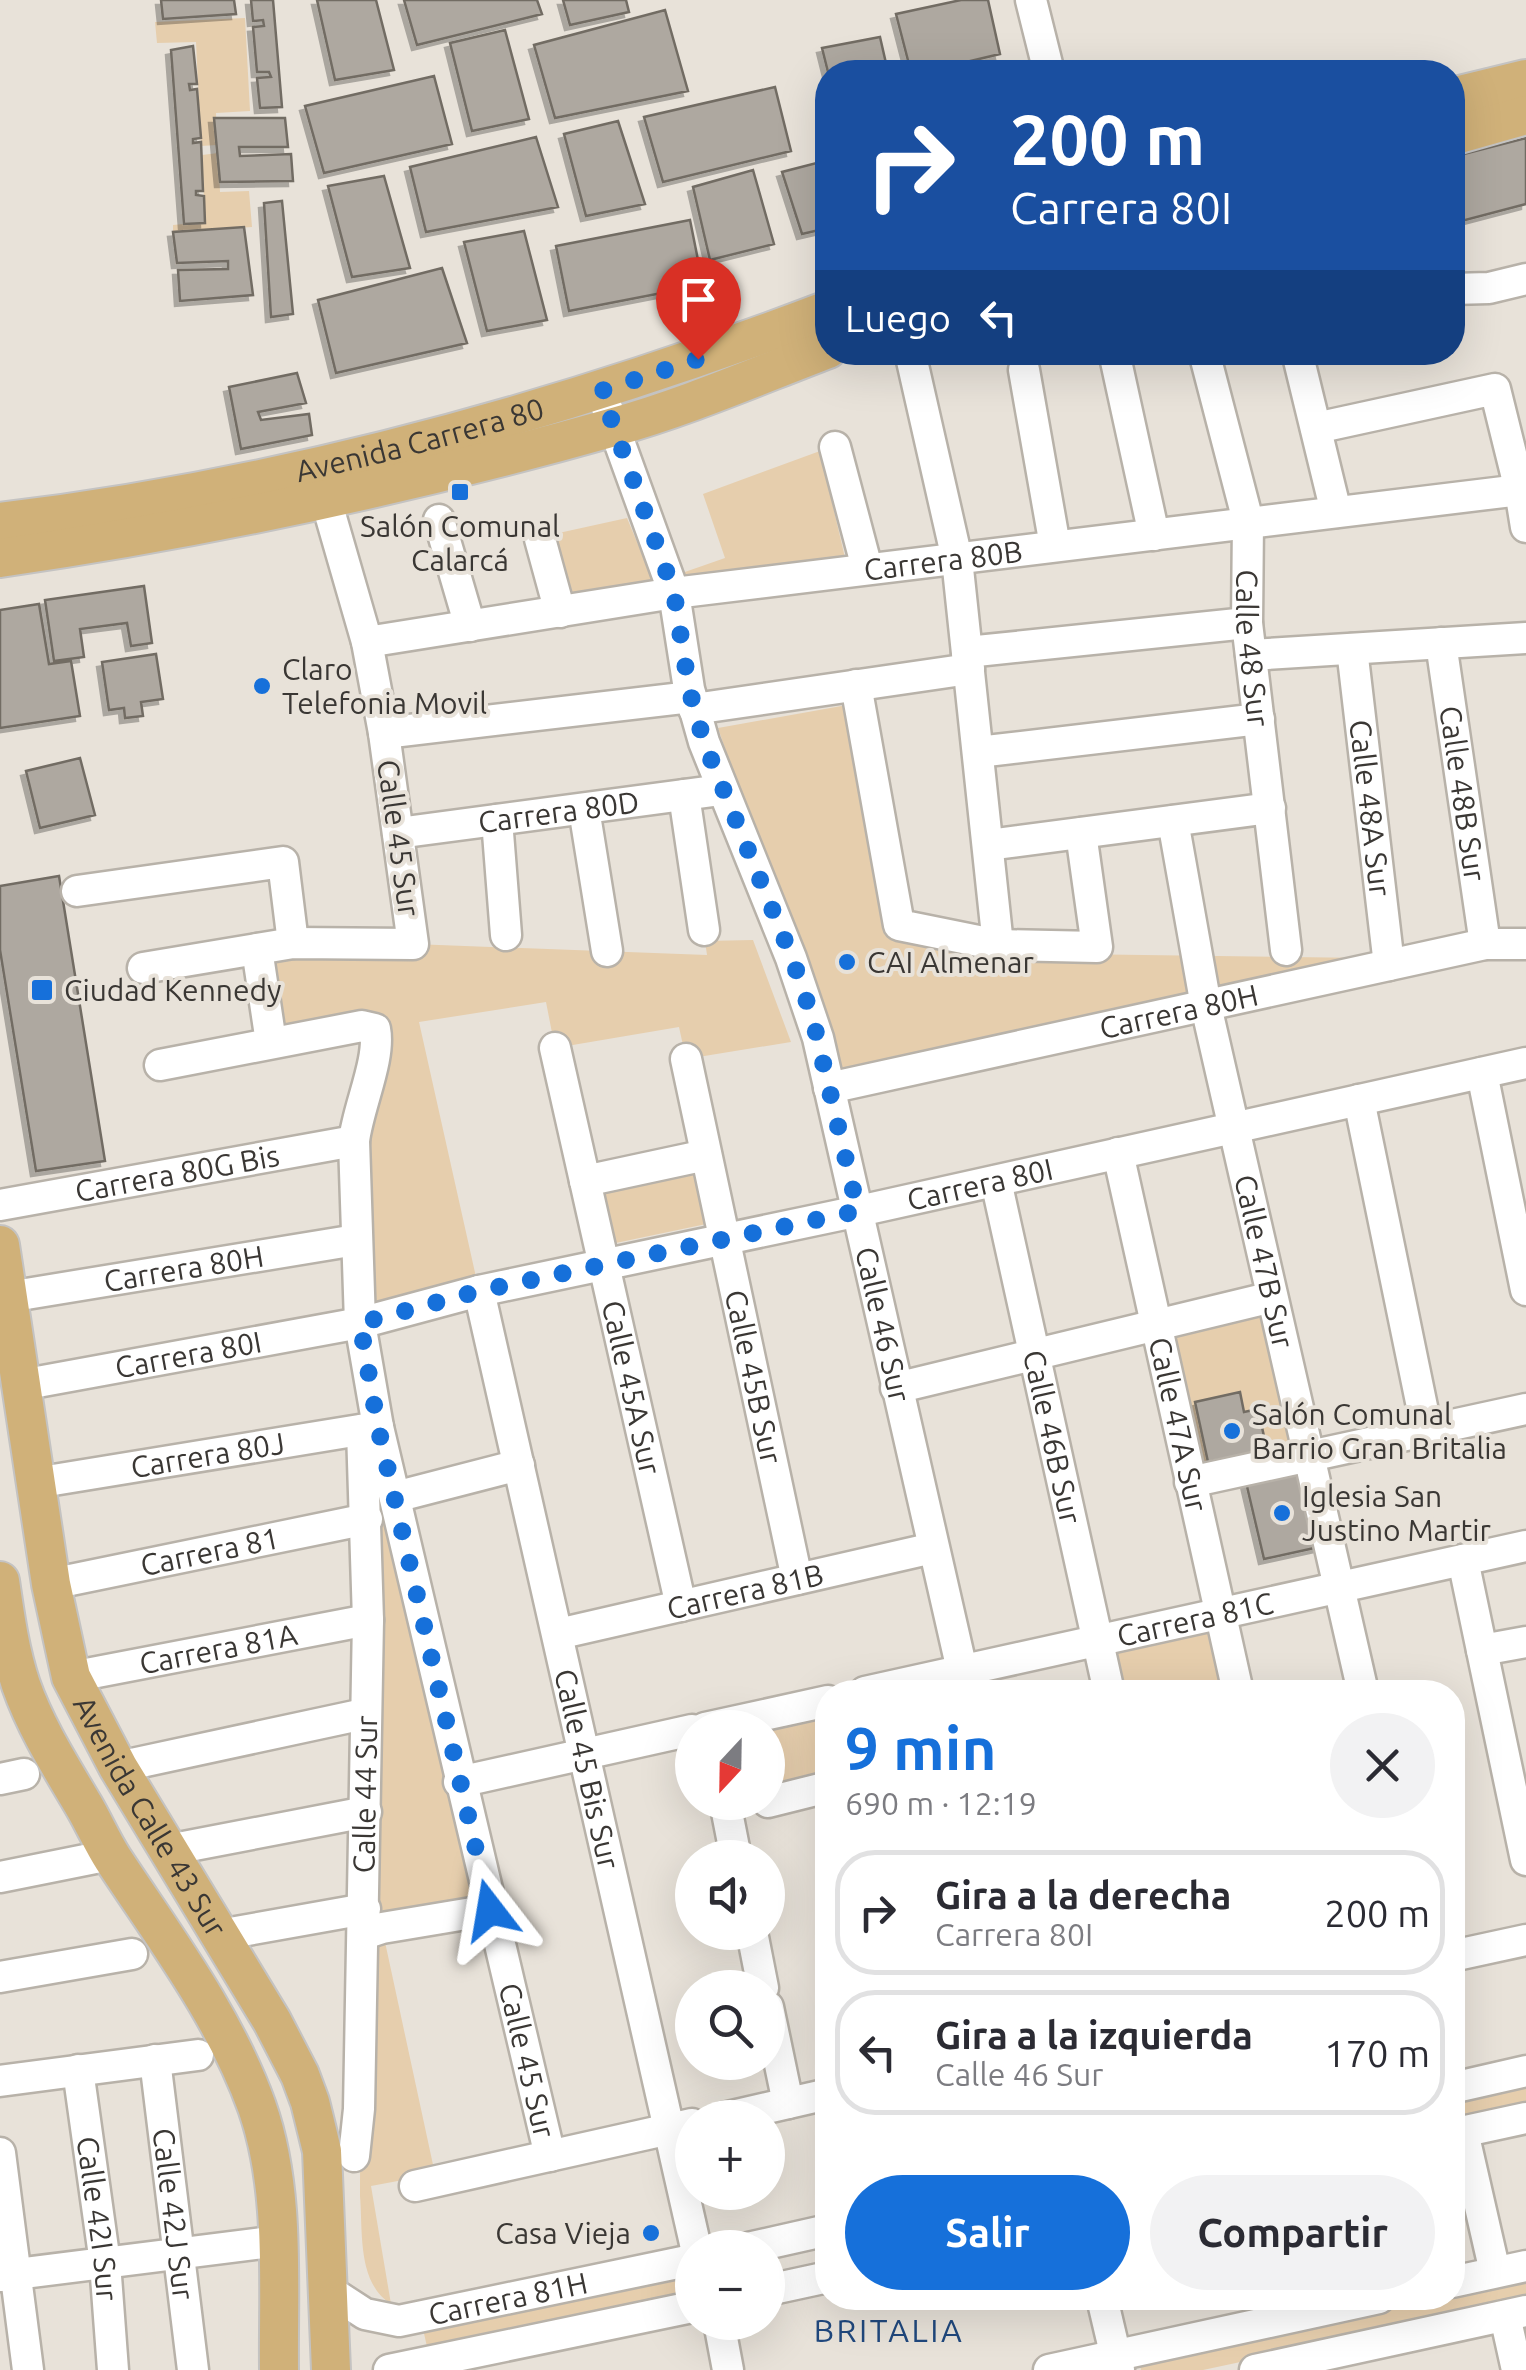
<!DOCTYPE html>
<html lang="es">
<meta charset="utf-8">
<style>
body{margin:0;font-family:Ubuntu,sans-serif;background:#f2f2f3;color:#2b2b33;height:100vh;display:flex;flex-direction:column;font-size:38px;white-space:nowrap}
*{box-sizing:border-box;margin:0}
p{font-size:32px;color:#7c7c81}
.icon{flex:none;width:55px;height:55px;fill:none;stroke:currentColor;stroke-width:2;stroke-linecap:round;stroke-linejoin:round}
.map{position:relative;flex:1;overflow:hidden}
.panel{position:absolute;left:815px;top:1680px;width:650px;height:630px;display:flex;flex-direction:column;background:#fff;border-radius:40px;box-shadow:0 10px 40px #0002}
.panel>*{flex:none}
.top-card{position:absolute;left:815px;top:60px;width:650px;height:305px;border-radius:40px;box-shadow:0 10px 40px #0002;background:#1a4fa0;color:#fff;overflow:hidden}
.needle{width:65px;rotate:202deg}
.tools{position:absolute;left:675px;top:1710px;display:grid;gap:20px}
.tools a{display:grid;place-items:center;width:110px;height:110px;border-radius:50%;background:#fff;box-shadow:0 10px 40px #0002;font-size:50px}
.pin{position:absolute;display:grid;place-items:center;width:85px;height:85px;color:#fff;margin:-102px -42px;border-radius:50% 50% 50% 0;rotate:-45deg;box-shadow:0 0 10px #0007}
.pin .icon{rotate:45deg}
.me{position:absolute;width:110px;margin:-55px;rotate:346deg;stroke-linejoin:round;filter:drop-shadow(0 0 8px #0008)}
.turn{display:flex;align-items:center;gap:35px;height:210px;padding:0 30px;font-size:45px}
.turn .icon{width:130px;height:130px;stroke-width:2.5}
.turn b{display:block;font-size:70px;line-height:85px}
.then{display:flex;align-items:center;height:95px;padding:0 30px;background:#0003;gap:20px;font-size:38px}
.round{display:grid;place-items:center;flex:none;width:105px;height:105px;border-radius:52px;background:#f2f2f3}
.summary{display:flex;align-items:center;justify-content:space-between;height:170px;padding:0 30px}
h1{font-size:60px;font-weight:700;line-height:75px;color:#1670da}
.action{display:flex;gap:20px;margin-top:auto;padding:20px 30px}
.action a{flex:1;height:115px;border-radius:60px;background:#1670da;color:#fff;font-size:40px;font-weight:700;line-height:115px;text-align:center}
.action a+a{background:#f2f2f3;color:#2b2b33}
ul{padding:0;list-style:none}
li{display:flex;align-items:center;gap:30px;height:125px;margin:0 20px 15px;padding:0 10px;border:5px solid #e1e1e2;border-radius:40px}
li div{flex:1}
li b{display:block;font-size:38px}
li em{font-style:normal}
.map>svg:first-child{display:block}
.green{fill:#e6cead}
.building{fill:#aea8a0;stroke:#726c64;stroke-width:2.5;filter:url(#shadow)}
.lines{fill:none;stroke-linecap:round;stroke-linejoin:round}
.minor-casing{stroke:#b8b2a9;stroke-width:35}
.major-casing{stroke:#c4c3c2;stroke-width:42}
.minor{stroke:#fff;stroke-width:30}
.major{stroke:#d0b179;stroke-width:38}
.route{stroke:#1670da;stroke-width:18;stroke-dasharray:0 32.4}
.poi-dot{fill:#1670da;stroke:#e8e2d9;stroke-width:4}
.labels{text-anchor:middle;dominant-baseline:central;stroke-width:8;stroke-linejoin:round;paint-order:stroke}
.street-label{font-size:30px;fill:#3a3734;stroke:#e8e2d9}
.poi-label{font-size:30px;fill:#3a3734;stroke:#e8e2d9;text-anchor:start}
.neighbourhood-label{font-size:32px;letter-spacing:2.5px;fill:#20487d;stroke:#e8e2d9}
</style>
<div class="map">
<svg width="1526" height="2370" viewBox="0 0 1526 2370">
<defs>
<filter id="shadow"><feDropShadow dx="-5" dy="5" stdDeviation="0" flood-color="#0004"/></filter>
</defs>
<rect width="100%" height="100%" fill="#e8e2d9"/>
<path class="green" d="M245,18L250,111L216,113L217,145L201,146L196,42L157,43L155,22Z
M218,153L220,192L249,191L252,227L173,232V225L205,222L202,155Z
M820,451L846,562L685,584L682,573L725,558L703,494Z
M627,518L657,590L564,604L545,536Z
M847,705L890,934L1004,953L1369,958L841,1071L820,991L760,850L718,728Z
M753,940L791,1042L686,1059L679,1027L555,1048L546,1002L419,1022L476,1277L369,1305L365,1122L390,1029L383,1018L269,1029L259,961L413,944L707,955L705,941Z
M698,1161L711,1223L611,1244L597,1182Z
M1266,1305L1299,1447L1197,1471L1163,1328Z
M362,1430L481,1912L382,1928L435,2174L371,2186L391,2304C357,2283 363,2231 360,2196Z
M1214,1625L1228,1692H1123L1113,1647Z
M826,1717L827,1780L768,1793V1729Z
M1526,2083V2108L1453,2125L1452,2100Z
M692,2270V2292L428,2351L423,2329Z
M1526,2274V2301L1203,2370H1141L1138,2357L1417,2298H1452L1453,2290Z"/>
<path class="building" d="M161,0H234L236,14L163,19Z
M251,0H273L282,107L260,108L257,78L271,77L269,72H257L253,27L264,26L263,20L253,21Z
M317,0H376L394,70L335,80Z
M404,0H537L542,14L417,45Z
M563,0H626L629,12L570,25Z
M961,0H988L1000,54L924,72H911L896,14Z
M665,10L688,91L555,118L534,45Z
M505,30L529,119L472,131L450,43Z
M880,37L888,72H828L822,48Z
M193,46L197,84H189L190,90L197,89L201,138L193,139V143L201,142L203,191H196V195L204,196L205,223L184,224L171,50Z
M434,76L452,144L324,173L305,106Z
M775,87L791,151L663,182L644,117Z
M214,118H285L288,147H239L240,156L291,154L293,181L220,182Z
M618,121L645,204L586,216L564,134Z
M536,137L558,207L426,232L410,167Z
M1526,138V204L1454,223L1452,157Z
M828,160V228L802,234L782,172Z
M753,170L774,244L710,260L693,187Z
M384,176L410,268L352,277L328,186Z
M282,201L293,314L271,317L264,203Z
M690,220L703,285L569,311L556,246Z
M244,227L253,295L180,301L178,270L228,269V261L177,263L173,232Z
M524,231L547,320L487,331L464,242Z
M442,268L467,343L336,373L318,300Z
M297,373L306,403L258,412L261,420L309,414L312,435L241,449L229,387Z
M144,586L152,643L131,646L127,623L80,629L84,657L54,661L45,600Z
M39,604L49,664L71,661L80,716L0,728V610Z
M156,654L163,699L141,702L143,716L125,718L124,708L109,710L102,662Z
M80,758L95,815L40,828L26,771Z
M59,876L105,1161L36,1171L0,950V886Z
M1240,1392L1244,1412L1258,1409L1267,1450L1208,1462L1195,1402Z
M1301,1466L1319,1547L1264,1559L1245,1478Z"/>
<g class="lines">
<g class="minor-casing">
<g id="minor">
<path d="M1031,0L1049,72"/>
<path d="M1452,289L1489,288L1526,279"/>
<path d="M910,352L957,559L998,945"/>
<path d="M1114,352L1154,535"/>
<path id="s1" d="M1204,352L1248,521L1247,623L1286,950"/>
<path d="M1297,352L1336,512"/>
<path d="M1024,370L1055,546"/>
<path id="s2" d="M607,408L674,593L689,689L704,742L791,958L818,1038L967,1692"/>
<path d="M1316,428L1495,389L1520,490L1526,527"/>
<path d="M835,447L867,568"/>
<path d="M439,520L470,626"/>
<path d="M540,539L560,612"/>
<path id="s3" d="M367,642L674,593L1520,490"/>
<path id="s4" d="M1441,643L1485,944"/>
<path id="s5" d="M1352,649L1389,965"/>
<path d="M967,652L1247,623"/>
<path d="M1251,655L1526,638"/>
<path d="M856,685L899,925L998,945L1097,947L1081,833"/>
<path d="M694,709L969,669"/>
<path d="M384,733L691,697"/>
<path d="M978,752L1259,719"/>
<path d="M684,795L704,930"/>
<path d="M584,809L607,951"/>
<path d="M497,820L506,935"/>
<path id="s6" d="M1173,821L1206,1006L1363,1692"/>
<path id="s7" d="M398,833L721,790"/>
<path d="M988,845L1270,808"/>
<path d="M77,891L283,862L293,943"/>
<path d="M257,949L269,1029"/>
<path d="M143,968L293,943L413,944L384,733L367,642L326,500"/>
<path id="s8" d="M555,1048L681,1606"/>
<path id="s9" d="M686,1059L797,1579"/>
<path id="s10" d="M160,1065L362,1026L375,1029C381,1059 358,1107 354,1141L360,1323L378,1427L550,2156"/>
<path d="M1482,1073L1526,1290"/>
<path id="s11" d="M829,1088L1485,944H1526"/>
<path d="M1359,1100L1427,1431"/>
<path id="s12" d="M1118,1153L1238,1692"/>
<path d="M585,1181L706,1155"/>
<path id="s13" d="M996,1181L1109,1692"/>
<path id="s14" d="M0,1205L354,1141"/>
<path id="s15" d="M479,1291L696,2248"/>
<path id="s16" d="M8,1297L356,1240"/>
<path id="s17" d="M21,1385L360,1323L479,1291L859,1211L1526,1063"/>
<path d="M896,1388L1272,1297"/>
<path d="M1190,1482L1526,1409"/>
<path id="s18" d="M35,1483L378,1427"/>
<path d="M395,1497L519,1465"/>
<path d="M1463,1560L1526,1860"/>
<path id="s19" d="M51,1584L367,1519"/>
<path id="s20" d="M558,1634L933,1548"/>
<path d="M1482,1650L1526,1642"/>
<path id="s21" d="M71,1677L368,1620"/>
<path id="s22" d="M865,1692L1526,1546"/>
<path d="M705,1728L828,1701"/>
<path d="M118,1767L364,1714"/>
<path d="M0,1779L24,1774"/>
<path d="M459,1782L692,1730"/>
<path d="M725,1802L736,1858"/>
<path d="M768,1802L828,1787"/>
<path d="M168,1850L366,1812"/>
<path d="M0,1877L110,1855"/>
<path d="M752,1932L763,1988"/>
<path d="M364,1934L382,1928L490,1910"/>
<path d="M219,1935L365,1909"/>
<path d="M1452,1956L1526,1940"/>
<path d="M0,1977L132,1954"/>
<path d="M768,2007L788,2103"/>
<path id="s23" d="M155,2060L193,2370"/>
<path id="s24" d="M78,2070L105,2263L113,2370"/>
<path d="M0,2081L198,2055"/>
<path d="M1452,2088L1526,2071"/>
<path d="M723,2118L828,2094"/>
<path d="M1463,2132L1495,2272"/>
<path d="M1452,2134L1526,2118"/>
<path d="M0,2153L28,2370"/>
<path id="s25" d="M354,2156L359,2109L368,1620L362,1430"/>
<path d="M415,2186L692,2124"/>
<path d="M748,2248L828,2230"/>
<path d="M0,2276L278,2241"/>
<path d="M1452,2282L1526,2266"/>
<path id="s26" d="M328,2290L365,2314L399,2321L692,2260"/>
<path d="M768,2290L828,2277"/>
<path d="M1102,2298L1119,2370"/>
<path d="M1505,2316L1517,2370"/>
<path d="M719,2322L728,2370"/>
<path d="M389,2370L692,2307"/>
<path d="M1049,2370L1379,2298"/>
<path d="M1255,2370L1526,2311"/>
</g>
</g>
<g class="major-casing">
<g id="major">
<path d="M1452,97L1526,79"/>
<path d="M1452,136L1526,115"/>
<path id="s27" d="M0,522C285,488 560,412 828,310"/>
<path d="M0,558C208,528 412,484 614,427C686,407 757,376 828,349"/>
<path id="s28" d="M0,1245L51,1584L71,1677L118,1767L272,2021L300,2075L310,2102L322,2151L331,2370"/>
<path d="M0,1581C5,1616 10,1652 21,1685C36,1728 61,1767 84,1806C94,1823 102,1842 113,1859C165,1938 225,2017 257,2107C286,2190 278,2284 279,2370"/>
</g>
</g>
<use href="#minor" class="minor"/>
<use href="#major" class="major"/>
</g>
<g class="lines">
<path class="route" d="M490,1910L378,1427L360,1323L479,1291L858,1211L813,1020L792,958L704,742L689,689L674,593L601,391L698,359"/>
</g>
<g class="poi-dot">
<rect x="450" y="482" width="20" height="20" rx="5"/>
<circle cx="262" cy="686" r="10"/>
<circle cx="847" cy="962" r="10"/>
<rect x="30" y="978" width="24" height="24" rx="5"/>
<circle cx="1232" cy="1431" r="10"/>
<circle cx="1282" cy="1513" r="10"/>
<circle cx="651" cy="2233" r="10"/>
</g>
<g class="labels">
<g class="street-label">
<text stroke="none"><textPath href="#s27" startOffset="428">Avenida Carrera 80</textPath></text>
<text stroke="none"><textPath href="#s3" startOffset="582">Carrera 80B</textPath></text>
<text stroke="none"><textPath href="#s1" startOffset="302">Calle 48 Sur</textPath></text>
<text stroke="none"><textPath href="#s4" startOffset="152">Calle 48B Sur</textPath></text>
<text stroke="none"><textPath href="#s5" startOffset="160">Calle 48A Sur</textPath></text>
<text stroke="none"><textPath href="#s7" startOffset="162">Carrera 80D</textPath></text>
<text transform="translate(399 838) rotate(82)">Calle 45 Sur</text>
<text stroke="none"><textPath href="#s11" startOffset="358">Carrera 80H</textPath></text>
<text stroke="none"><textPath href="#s14" startOffset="180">Carrera 80G Bis</textPath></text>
<text stroke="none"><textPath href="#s17" startOffset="980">Carrera 80I</textPath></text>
<text stroke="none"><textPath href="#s6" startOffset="450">Calle 47B Sur</textPath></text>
<text stroke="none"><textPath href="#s16" startOffset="178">Carrera 80H</textPath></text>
<text stroke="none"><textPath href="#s2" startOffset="960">Calle 46 Sur</textPath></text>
<text stroke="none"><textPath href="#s17" startOffset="170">Carrera 80I</textPath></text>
<text stroke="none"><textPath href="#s9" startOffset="325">Calle 45B Sur</textPath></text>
<text stroke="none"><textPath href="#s8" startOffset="348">Calle 45A Sur</textPath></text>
<text stroke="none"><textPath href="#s12" startOffset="278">Calle 47A Sur</textPath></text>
<text stroke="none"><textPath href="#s13" startOffset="262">Calle 46B Sur</textPath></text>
<text stroke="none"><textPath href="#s18" startOffset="175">Carrera 80J</textPath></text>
<text stroke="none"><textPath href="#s19" startOffset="162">Carrera 81</textPath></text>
<text stroke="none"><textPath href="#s20" startOffset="192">Carrera 81B</textPath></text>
<text stroke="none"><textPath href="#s22" startOffset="338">Carrera 81C</textPath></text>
<text stroke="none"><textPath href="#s21" startOffset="150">Carrera 81A</textPath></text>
<text stroke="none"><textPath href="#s15" startOffset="490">Calle 45 Bis Sur</textPath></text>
<text stroke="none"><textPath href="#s25" startOffset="362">Calle 44 Sur</textPath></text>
<text stroke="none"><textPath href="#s28" startOffset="598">Avenida Calle 43 Sur</textPath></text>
<text stroke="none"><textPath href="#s10" startOffset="1272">Calle 45 Sur</textPath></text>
<text stroke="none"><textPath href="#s23" startOffset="155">Calle 42J Sur</textPath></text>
<text stroke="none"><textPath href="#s24" startOffset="150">Calle 42I Sur</textPath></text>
<text stroke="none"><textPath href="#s26" startOffset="190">Carrera 81H</textPath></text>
</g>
<g class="poi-label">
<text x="460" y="526" text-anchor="middle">Salón Comunal<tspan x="460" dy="34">Calarcá</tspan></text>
<text x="282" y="669">Claro<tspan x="282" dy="34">Telefonia Movil</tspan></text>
<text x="867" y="962">CAI Almenar</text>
<text x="64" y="990">Ciudad Kennedy</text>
<text x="1252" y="1414">Salón Comunal<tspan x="1252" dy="34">Barrio Gran Britalia</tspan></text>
<text x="1302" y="1496">Iglesia San<tspan x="1302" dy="34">Justino Martir</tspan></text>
<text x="631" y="2233" text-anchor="end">Casa Vieja</text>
</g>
<g class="neighbourhood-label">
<text x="889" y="2330">BRITALIA</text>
</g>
</g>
</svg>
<div class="tools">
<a><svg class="needle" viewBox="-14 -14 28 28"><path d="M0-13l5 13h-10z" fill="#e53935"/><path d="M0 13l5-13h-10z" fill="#7c7c81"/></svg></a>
<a><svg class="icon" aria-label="sound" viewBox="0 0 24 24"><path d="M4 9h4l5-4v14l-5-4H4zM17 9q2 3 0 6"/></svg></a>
<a><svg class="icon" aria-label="search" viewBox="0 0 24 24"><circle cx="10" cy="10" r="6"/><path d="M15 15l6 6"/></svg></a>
<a>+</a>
<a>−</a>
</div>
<div class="pin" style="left:698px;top:359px;background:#d93025"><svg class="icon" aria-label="arrive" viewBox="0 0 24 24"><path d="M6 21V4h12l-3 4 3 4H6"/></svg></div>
<svg class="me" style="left:490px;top:1910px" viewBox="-20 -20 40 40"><path d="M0-17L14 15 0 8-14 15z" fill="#1670da" stroke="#fff" stroke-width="4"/></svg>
<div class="top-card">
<div class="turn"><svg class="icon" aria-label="right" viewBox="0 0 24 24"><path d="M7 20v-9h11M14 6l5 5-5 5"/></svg><div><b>200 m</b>Carrera 80I</div></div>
<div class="then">Luego<svg class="icon" aria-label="left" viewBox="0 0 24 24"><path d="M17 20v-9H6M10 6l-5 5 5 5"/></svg></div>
</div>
<section class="panel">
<div class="summary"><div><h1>9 min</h1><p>690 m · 12:19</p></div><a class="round"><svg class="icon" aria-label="close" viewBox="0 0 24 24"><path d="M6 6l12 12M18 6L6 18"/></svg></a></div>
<ul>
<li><svg class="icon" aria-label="right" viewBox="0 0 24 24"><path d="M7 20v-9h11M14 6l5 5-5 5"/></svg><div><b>Gira a la derecha</b><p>Carrera 80I</p></div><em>200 m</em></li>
<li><svg class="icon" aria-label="left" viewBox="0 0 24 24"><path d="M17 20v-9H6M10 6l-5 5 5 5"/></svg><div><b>Gira a la izquierda</b><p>Calle 46 Sur</p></div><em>170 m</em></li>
</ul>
<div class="action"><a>Salir</a><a>Compartir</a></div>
</section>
</div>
